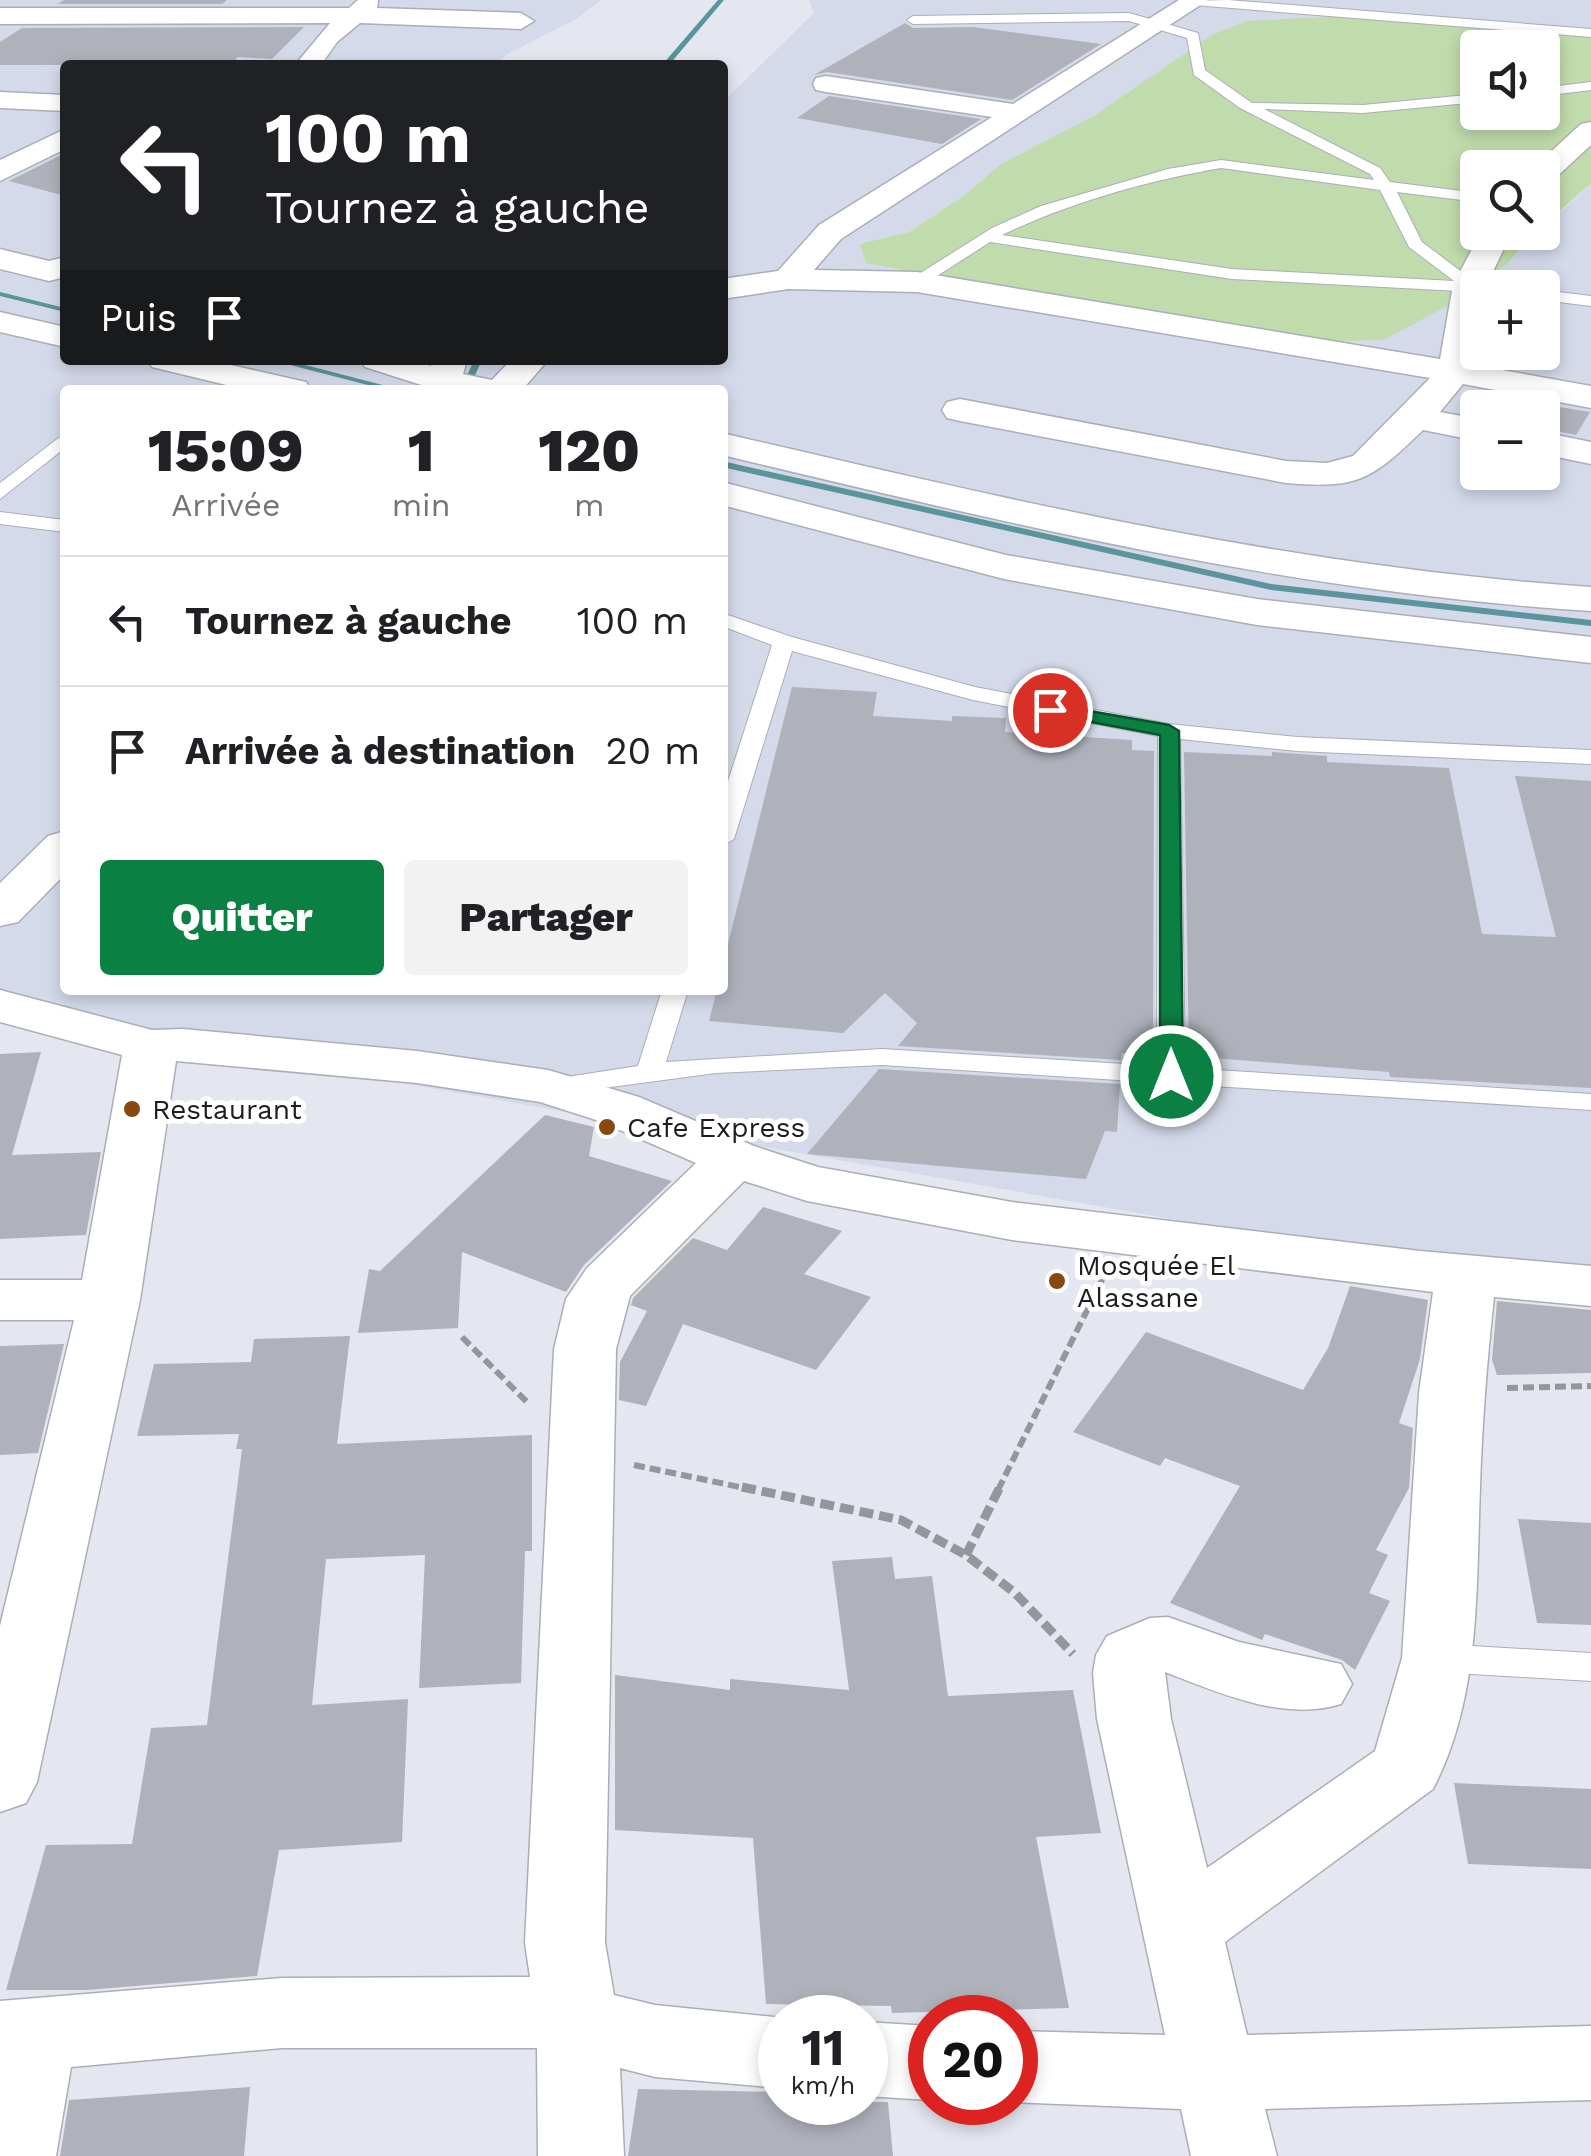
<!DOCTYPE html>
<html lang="fr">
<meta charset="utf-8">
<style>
body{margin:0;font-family:"Work Sans",sans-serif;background:#f2f2f2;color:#202124;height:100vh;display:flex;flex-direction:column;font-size:38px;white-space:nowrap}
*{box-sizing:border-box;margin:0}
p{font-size:32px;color:#757577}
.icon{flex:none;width:55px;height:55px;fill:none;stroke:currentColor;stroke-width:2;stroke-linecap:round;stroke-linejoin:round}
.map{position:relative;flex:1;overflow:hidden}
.panel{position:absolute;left:60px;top:385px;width:668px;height:610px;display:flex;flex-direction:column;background:#fff;border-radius:10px;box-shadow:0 5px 15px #0003}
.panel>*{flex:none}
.banner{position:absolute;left:60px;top:60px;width:668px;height:305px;border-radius:10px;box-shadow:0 5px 15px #0003;background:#202124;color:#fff;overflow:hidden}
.controls{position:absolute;left:1460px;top:30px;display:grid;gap:20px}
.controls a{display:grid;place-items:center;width:100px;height:100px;border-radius:10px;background:#fff;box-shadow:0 5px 15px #0003;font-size:50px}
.speed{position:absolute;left:758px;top:1995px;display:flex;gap:20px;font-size:50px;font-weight:700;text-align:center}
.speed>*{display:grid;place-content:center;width:130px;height:130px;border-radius:50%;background:#fff;box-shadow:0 5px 15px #0003;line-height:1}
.speed small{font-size:25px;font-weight:400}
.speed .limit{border:15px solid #d22;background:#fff;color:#111}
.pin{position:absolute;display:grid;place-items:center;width:85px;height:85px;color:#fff;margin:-42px;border:5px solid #fff;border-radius:50%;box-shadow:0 2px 10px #0007}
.me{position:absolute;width:110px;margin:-55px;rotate:0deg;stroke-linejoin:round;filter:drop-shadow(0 0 8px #0008)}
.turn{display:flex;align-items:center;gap:35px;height:210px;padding:0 40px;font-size:45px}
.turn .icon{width:130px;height:130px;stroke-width:2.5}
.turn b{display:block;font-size:70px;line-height:85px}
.then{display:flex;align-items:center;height:95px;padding:0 40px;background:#0003;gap:20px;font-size:38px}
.eta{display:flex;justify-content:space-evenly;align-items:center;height:170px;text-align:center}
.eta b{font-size:60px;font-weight:800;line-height:70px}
.cta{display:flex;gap:20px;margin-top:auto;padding:20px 40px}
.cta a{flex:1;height:115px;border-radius:10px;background:#0b8043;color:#fff;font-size:40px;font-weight:800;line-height:115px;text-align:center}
.cta a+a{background:#f2f2f2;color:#202124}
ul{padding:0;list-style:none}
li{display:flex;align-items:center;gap:30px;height:130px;padding:0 40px;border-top:2px solid #e0e0e0}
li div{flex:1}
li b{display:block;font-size:38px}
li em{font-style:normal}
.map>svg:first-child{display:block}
.built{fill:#d4daea;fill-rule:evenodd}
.green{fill:#c0dbac;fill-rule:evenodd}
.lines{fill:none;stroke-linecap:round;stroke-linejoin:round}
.stream{fill:#59959a;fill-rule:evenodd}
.building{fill:#afb2bb}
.service-casing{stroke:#aaaeb6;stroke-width:2}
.minor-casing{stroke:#aaaeb6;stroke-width:3}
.path-far1{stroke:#94969c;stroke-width:6;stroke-dasharray:11 5;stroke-linecap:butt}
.path{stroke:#94969c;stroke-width:9;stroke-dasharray:14 6;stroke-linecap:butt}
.service{fill:#fff;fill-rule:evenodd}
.minor{fill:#fff;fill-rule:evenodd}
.route{fill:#0b8043;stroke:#07532c;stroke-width:2.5}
.poi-dot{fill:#88490f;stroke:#fff;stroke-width:4}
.labels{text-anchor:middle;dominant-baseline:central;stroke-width:10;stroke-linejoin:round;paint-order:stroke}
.poi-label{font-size:28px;fill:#1c1d20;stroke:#fff;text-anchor:start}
</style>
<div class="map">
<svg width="1591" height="2156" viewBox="0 0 1591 2156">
<rect width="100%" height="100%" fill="#e4e7f0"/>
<path class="built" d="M0,0H601L576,19L506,55L496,65H65V360H722L723,102L814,13L809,0H1591V31L1190,53L1095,115L1001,164L962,197L909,232L861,244L1039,295L1125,305L1508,263L1591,183V1271L1268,1236L0,1012ZM1478,288H1542V352H1478ZM65,390H722V990H65ZM1478,408H1542V472H1478Z"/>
<path class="green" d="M1359,15L1591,31V183L1543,226L1542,168H1478V232L1536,233L1508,263L1455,302L1383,340L1298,342L1125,305L1039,295L866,263L860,244L909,232L962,197L1001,164L1095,115L1212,35L1247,21ZM1478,48H1542V112H1478Z"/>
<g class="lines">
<path class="stream" d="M718,0H724L669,65H662Z
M0,292L65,308V312L0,296Z
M271,360H286L402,390H387Z
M474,360H482L471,384H465L464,382Z
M722,461L1271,584L1591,620V626L1271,590L722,467Z"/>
</g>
<path class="building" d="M64,0H227L222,4H58Z
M905,23L913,28L973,27L1101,44L1012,100L827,72L814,75Z
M304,27L272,59L238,57L230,65H0V42L22,28Z
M829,96L981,119L942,144L797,118Z
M65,153V196L9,181Z
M1542,404L1590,412L1576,435L1542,428Z
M792,687L877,692L873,716L952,721V716L1006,718L1005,732L1132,740V750L1154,751L1153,1054L1122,1053L1121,1060L898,1046L917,1023L885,993L843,1033L709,1021L717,990H722V968Z
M1184,752L1272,756V752L1327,756V762L1449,768L1482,934L1556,937L1515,776L1591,781V1088L1390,1077L1389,1072L1189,1056Z
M41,1052L12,1155L101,1152L86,1235L0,1239V1054Z
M879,1069L1120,1084L1117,1132L1105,1131L1086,1179L807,1154Z
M545,1115L594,1127L589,1156L672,1181L584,1265L566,1292L462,1252L458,1328L358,1333L369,1269L380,1271Z
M763,1207L842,1231L804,1274L871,1297L816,1370L683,1324L646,1406L619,1400L620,1362L647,1311L631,1305L633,1298L693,1238L727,1250Z
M1350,1286L1428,1300L1420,1359L1399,1423L1413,1428L1409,1488L1376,1550L1388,1555L1369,1593L1390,1601L1355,1670L1342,1660L1265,1634L1262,1640L1170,1603L1240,1486L1165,1458L1160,1466L1073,1432L1146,1332L1303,1390L1328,1348Z
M1497,1301L1591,1310V1373L1497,1375L1492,1360Z
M350,1336L337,1444L532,1435V1551H525L521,1683L419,1688L425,1555L326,1559L312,1705L408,1699L402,1842L279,1850L257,1976L87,1990H6L46,1845L132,1844L151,1728L207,1725L242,1449H236L239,1434L137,1436L154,1364L251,1362L254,1339Z
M64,1344L38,1453L0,1455V1346Z
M1518,1519L1591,1523V1625L1537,1623Z
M892,1557L895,1579L932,1576L948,1696L1073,1690L1101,1833L1036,1837L1069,2008L892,2013L891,2006L766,2004L753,1838L615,1830V1675L730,1690V1679L849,1690L832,1561Z
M1454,1783L1591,1789V1869L1468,1864Z
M250,2087L244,2156H60L69,2100Z
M638,2089L780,2092V2102H888L893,2156H628Z"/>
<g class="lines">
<g class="service-casing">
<path id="service" d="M1228,0L1591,29V37L1194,5L1188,1Z
M1129,13L1198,33L1205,70L1252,103L1363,105L1478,94V102L1363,113L1264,109L1380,168L1390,182L1478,193V202L1397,192L1422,242L1475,282L1497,288H1478V292L1232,279L990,242L923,285H911V279L992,228L1041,206L1168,169L1221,160L1374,180L1370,174L1240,108L1194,75L1187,38L1129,21L913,24L907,20L913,16ZM1221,168L1380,190L1409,247L1454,281L1232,269L1002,235C1071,202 1146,181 1221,168Z
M1591,82V90L1542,96V88Z
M1542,290L1591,296V306L1542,300Z
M65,433V448L0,499V483Z
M0,512L65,520V532L0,524Z
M722,613L792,637L975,687L1169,724L1297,737L1591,750V764L1297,751L1180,739L1185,1068L1591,1094V1110L882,1065L716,1073L551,1095L541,1093L537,1087L541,1081L638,1066L662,990H688L666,1062L882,1049L1157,1066L1158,736L973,700L792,651L734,839L722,846V800L772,645L722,626Z
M1438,1644L1591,1653V1681L1438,1672L1425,1668L1420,1658L1425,1648Z"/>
</g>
<g class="minor-casing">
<path id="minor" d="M358,0H378L377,8L521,13L534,21L521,29L360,23L337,42L321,65H295L330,23L0,24V8H349Z
M1179,0H1208L841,239L814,270L917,272L1440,359L1453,285L1481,232H1512L1485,288H1478L1474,365L1591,386V408L1463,384L1440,412L1478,419V441L1423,430C1371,480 1359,489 1286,483L960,421L947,418L942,410L947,402L960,399L1286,461L1327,463L1353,456L1430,378L917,292L788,289L722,299V279L778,271L819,225L992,117L826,92L816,90L813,84L816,78L826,76L1013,104Z
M0,92L65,95V111L0,108Z
M1591,122V145L1552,181L1542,184V168H1533L1581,124Z
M65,129V149L0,181V160Z
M0,249L49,261L65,257V277L49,281L0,269Z
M0,312L65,327V347L0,332Z
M147,360H209L306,382L311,390H247L152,367Z
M360,360H413L431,366L433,360H467L463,374L492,380L511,360H548L522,390H437L365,367Z
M1542,432L1591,442V464L1542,454Z
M722,433C1013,501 1292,567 1591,587V611C1290,592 1014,525 722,455Z
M722,482L1006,555L1257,599L1591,637V663L1257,625L1004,579L722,505Z
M65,831V874L18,922L0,926V883L48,836Z
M0,990L152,1030L183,1029L417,1051L548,1070L639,1097L754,1146L818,1167L1012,1202L1420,1251L1591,1266V1306L1494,1297C1487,1361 1482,1424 1480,1488C1476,1589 1481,1697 1433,1789L1225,1942L1247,2035L1591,2026V2100L1265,2109L1277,2156H1191L1181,2109L1009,2102H1015V2031L1165,2035L1097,1719L1093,1673L1096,1655L1107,1636L1150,1618L1168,1617L1239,1642L1341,1664L1352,1684L1341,1704C1284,1722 1219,1693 1165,1672L1171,1719L1207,1868L1375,1751L1402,1658L1419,1393L1433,1292L1012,1240L807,1201L744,1181L630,1296L616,1349L605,1943L614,1995L655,2005L785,2018H780V2088L655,2077L620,2068L624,2156H538L537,2048H282L71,2067L56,2156H0V2001L282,1978L530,1977L525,1943L554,1349L566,1299L587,1268L696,1163L599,1121L540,1102L417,1083L176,1061L140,1300L37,1782L26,1803L0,1812V1626L74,1320H0V1280H82L122,1055L0,1022Z
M865,2022L930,2026V2100L865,2096Z"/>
</g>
<path class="path-far1" d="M462,1337L529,1404
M1507,1388L1591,1386
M634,1465L754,1490
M998,1490L1105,1274"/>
<path class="path" d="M742,1487L901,1520L966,1555L1015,1593L1073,1654
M966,1555L1000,1487"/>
<use href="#service" class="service"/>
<use href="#minor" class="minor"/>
</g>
<path class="route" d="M1050,704L1169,725L1179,731L1183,1076L1179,1081L1171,1083L1160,1076V735L1044,713L1041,710Z"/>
<g class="poi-dot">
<circle cx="132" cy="1109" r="10"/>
<circle cx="607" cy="1127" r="10"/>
<circle cx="1057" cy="1281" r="10"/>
</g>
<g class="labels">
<g class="poi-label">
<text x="152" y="1109">Restaurant</text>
<text x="627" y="1127">Cafe Express</text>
<text x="1077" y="1265">Mosquée El<tspan x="1077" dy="32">Alassane</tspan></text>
</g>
</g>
</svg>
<div class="controls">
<a><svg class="icon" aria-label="sound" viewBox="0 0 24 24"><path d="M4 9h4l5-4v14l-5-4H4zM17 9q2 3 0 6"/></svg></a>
<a><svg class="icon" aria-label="search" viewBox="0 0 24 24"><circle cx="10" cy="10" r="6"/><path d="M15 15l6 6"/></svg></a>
<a>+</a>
<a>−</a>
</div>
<div class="speed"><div>11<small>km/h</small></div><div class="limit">20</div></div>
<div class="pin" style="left:1050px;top:710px;background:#d93025"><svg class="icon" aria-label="arrive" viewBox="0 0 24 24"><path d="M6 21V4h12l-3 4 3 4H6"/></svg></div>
<svg class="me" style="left:1171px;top:1076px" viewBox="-20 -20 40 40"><circle r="17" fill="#0b8043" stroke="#fff" stroke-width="3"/><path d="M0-11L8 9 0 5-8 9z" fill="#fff"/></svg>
<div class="banner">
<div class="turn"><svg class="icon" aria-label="left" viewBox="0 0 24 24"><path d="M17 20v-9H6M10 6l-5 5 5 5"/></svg><div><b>100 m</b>Tournez à gauche</div></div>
<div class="then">Puis<svg class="icon" aria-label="arrive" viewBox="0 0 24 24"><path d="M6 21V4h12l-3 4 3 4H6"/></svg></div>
</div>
<section class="panel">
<div class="eta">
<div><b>15:09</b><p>Arrivée</p></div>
<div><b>1</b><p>min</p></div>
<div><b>120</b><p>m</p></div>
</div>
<ul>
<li><svg class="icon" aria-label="left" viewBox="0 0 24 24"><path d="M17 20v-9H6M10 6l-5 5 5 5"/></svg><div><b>Tournez à gauche</b></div><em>100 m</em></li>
<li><svg class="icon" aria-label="arrive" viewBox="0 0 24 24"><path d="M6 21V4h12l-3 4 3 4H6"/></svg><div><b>Arrivée à destination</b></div><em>20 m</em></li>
</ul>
<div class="cta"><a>Quitter</a><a>Partager</a></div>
</section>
</div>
